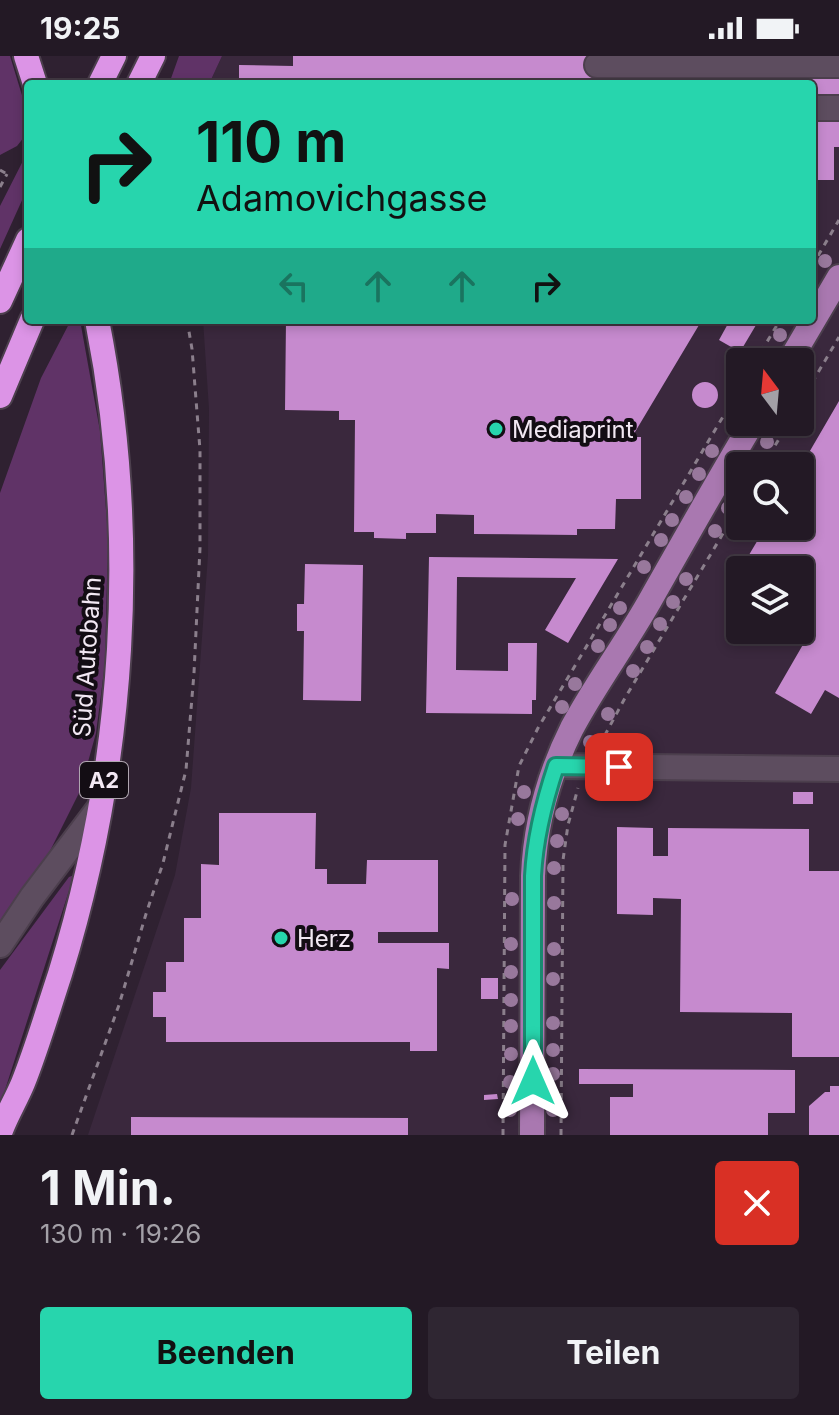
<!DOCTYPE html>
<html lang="de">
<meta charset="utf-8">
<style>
body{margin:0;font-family:Inter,sans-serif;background:#2f2632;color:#f1f3f6;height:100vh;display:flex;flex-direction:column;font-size:30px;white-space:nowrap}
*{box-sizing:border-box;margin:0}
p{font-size:26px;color:#a3a0a7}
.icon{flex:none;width:44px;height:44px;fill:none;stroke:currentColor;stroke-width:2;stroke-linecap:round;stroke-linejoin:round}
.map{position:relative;height:1079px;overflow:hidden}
.details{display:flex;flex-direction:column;background:#231925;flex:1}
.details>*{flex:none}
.hud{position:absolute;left:24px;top:24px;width:792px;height:244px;border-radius:8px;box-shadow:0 4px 12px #0003,0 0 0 2px #403842;background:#27d5ad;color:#111;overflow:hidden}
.needle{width:52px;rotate:344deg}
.fabs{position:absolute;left:726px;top:292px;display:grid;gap:16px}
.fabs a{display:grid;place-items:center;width:88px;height:88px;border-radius:8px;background:#231925;box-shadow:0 4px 12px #0003,0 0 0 2px #403842;font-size:40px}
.pin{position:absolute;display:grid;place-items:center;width:68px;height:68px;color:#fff;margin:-34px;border-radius:16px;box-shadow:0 4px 12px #0006}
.me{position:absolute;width:88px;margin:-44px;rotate:0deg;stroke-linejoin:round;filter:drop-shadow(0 0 6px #0008)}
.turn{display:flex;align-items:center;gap:28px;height:168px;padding:0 40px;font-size:36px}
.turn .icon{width:104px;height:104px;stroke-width:2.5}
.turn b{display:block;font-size:56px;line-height:68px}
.lanes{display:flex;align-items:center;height:76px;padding:0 40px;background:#0003;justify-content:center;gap:40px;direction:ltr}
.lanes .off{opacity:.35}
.round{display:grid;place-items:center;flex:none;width:84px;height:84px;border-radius:8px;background:#2f2632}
.headline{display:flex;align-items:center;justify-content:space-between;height:136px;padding:0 40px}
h1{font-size:48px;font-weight:700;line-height:60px}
.action{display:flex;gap:16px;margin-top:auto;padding:16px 40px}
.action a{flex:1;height:92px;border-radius:8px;background:#27d5ad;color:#111;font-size:32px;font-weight:700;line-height:92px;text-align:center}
.action a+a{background:#2f2632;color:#f1f3f6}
.status{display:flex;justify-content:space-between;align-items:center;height:56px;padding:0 40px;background:#231925;direction:ltr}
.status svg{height:22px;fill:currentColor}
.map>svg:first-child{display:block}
.built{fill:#3a283d;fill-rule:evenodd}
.green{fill:#603367}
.building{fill:#c68ace}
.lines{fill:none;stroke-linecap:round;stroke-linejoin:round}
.minor-casing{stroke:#4c3f4d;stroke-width:28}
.major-casing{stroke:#4c3f4d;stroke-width:28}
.highway-casing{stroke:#4c3f4d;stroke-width:28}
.path{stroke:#8b7f8c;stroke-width:3;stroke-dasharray:6 6;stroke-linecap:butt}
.minor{stroke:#5d4d5f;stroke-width:24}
.major{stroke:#a978b0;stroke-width:24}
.highway{stroke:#dc94e6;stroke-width:24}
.tree{fill:#98789c}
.route-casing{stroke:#198a70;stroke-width:20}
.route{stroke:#27d5ad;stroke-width:14}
.poi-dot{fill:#27d5ad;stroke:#130d14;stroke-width:3}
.labels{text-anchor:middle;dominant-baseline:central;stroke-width:8;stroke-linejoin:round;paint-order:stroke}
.shield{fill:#130d14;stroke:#afa6b0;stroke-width:2}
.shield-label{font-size:22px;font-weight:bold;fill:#f2e8f3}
.poi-label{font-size:24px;fill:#f2e8f3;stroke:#130d14;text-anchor:start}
.street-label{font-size:24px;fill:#f2e8f3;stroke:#130d14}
</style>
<div class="status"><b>19:25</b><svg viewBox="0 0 49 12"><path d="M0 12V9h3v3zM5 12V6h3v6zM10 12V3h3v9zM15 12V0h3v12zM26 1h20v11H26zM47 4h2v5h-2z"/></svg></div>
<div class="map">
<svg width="839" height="1079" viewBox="0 0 839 1079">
<rect width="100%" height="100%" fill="#2f2131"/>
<path class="built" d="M222,0H839V1079H88L175,819L191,732L208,499L209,353L203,264H812V28H209ZM740,306H800V366H740ZM740,410H800V470H740ZM740,514H800V574H740Z"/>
<path class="green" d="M0,0H10L28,59V76L17,90L0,99Z
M179,0H222L209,28H169Z
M28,95V131L0,193V150Z
M71,264H80L100,375L108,480L105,607L96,677L80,735L50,795L0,867V437L41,322Z
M74,819L4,1037L0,1050V914L69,821Z"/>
<path class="building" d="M293,0H839V91H834V124H812V28H239V9L293,10Z
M286,264H702L632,381H641V443H616L615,473H577V479L474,478V459L436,458V477H406V483L374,482V476H354L355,364H339V355L285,354Z
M730,264H759L740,296L719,284Z
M692 339a13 13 0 1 1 26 0a13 13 0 1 1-26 0Z
M839,345V642L825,634L811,658L775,637L812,573L800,566V514H740V531L733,526L766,470H800V412Z
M429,501L618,503L568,587L545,574L576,522L457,521L456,614L508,615V587H537L536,644H532V658L426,657Z
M305,508L363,509L361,645L303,644L304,575H297V548H304Z
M793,736H813V748H793Z
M219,757H316L315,813H327V828H366L367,804H438V876H378V887H449V913L437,912V995H410V986H166V961H153V936H166V906H184V862H201V808L219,809Z
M617,771L653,772V800H668V772L809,773V815H839V1001H792V957L680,956L681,843L653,842V859L617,858Z
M481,922H498V943H481Z
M579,1013L795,1014V1057H768V1079H610V1041H633V1028H579Z
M830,1030H839V1079H809V1050L825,1036H830Z
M497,1038L498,1043L484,1044V1039Z
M131,1061L408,1062V1079H131Z"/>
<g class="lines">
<g class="minor-casing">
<path id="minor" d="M597,9H839
M812,52H839
M556,710L839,713
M0,889L32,841L100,751"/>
</g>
<g class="major-casing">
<path id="major" d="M789,306L839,221
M532,1079L533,820C535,769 549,718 572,672C596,627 627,586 652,541C685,483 718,424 753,366"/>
</g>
<g class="highway-casing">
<path id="highway" d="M26,0L35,28
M100,28L114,0
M139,28L153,0
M0,245L28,184
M0,340L32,264
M0,1077C6,1060 16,1044 23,1027C37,992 48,954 60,918C125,708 140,480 97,264"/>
</g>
<path class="path" d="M0,114L7,118
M0,131L7,118
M812,210L839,164
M755,306L780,264
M800,347L839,281
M763,410L789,366
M599,690L625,642L740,449
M72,1079L119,949L146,858L163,807L186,714L194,617L200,492V394L192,293L187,264
M503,1079L505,789L519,710L538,672L740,332
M561,1079L563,804L568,769L578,732"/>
<use href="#minor" class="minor"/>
<use href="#major" class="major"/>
<use href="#highway" class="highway"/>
</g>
<g class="tree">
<circle cx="825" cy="205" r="7"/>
<circle cx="780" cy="279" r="7"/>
<circle cx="770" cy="297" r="7"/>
<circle cx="767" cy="386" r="7"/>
<circle cx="712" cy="395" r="7"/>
<circle cx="699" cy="418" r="7"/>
<circle cx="686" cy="441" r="7"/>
<circle cx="728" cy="452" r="7"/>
<circle cx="672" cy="464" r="7"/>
<circle cx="715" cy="475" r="7"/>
<circle cx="661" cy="484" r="7"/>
<circle cx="644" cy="511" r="7"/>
<circle cx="686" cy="523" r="7"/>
<circle cx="673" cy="546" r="7"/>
<circle cx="620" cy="552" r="7"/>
<circle cx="660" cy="568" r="7"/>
<circle cx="610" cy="569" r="7"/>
<circle cx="598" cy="590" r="7"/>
<circle cx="647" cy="591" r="7"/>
<circle cx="633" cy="615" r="7"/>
<circle cx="575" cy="628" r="7"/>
<circle cx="562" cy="651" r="7"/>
<circle cx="608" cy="658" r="7"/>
<circle cx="590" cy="686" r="7"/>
<circle cx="524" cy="736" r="7"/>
<circle cx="562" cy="758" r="7"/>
<circle cx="518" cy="763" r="7"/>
<circle cx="557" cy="785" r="7"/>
<circle cx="554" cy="812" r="7"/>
<circle cx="512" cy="843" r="7"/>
<circle cx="554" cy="847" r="7"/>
<circle cx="511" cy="888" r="7"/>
<circle cx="554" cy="893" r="7"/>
<circle cx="511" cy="916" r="7"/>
<circle cx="553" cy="923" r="7"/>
<circle cx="511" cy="944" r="7"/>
<circle cx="553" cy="967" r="7"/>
<circle cx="511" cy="970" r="7"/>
<circle cx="553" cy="994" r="7"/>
<circle cx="511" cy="998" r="7"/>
<circle cx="553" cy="1018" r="7"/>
<circle cx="510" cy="1026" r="7"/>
<circle cx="510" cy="1054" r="7"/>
<circle cx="553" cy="1054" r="7"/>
</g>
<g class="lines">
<g class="route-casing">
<path id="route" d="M533,1025V820C535,781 544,746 556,710L619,711"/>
</g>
<use href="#route" class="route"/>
</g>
<g class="poi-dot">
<circle cx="496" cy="373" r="8"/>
<circle cx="281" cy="882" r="8"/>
</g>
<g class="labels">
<rect class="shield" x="80" y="706" width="48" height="36" rx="6"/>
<g class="shield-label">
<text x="104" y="724">A2</text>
</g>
<g class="poi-label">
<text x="512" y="373">Mediaprint</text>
<text x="297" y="882">Herz</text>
</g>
<g class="street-label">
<text transform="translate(87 601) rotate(-86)">Süd Autobahn</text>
</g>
</g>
</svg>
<div class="fabs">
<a><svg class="needle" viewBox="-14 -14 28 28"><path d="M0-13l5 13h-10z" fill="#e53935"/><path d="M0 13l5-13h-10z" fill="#a3a0a7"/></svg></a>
<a><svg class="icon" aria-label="search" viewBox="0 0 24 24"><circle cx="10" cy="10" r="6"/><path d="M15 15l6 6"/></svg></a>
<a><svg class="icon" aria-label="layers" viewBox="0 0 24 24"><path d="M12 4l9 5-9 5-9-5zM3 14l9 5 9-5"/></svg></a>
</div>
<div class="pin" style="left:619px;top:711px;background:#d93025"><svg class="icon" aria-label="arrive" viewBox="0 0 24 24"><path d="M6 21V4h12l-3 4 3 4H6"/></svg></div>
<svg class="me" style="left:533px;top:1025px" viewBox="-20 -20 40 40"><path d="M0-17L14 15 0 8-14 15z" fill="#27d5ad" stroke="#fff" stroke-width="4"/></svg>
<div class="hud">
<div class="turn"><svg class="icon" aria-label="right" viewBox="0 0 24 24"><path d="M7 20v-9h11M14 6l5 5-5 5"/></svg><div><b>110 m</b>Adamovichgasse</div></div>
<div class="lanes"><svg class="icon off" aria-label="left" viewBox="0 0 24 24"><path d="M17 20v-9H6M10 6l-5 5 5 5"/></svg><svg class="icon off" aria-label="ahead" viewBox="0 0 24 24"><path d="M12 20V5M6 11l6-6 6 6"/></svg><svg class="icon off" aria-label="ahead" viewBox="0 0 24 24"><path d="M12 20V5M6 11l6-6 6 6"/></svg><svg class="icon" aria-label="right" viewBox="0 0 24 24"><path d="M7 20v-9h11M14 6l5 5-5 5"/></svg></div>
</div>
</div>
<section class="details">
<div class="headline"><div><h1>1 Min.</h1><p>130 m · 19:26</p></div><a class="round" style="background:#d93025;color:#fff"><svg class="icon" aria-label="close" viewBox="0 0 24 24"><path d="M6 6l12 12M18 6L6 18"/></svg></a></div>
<div class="action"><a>Beenden</a><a>Teilen</a></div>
</section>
